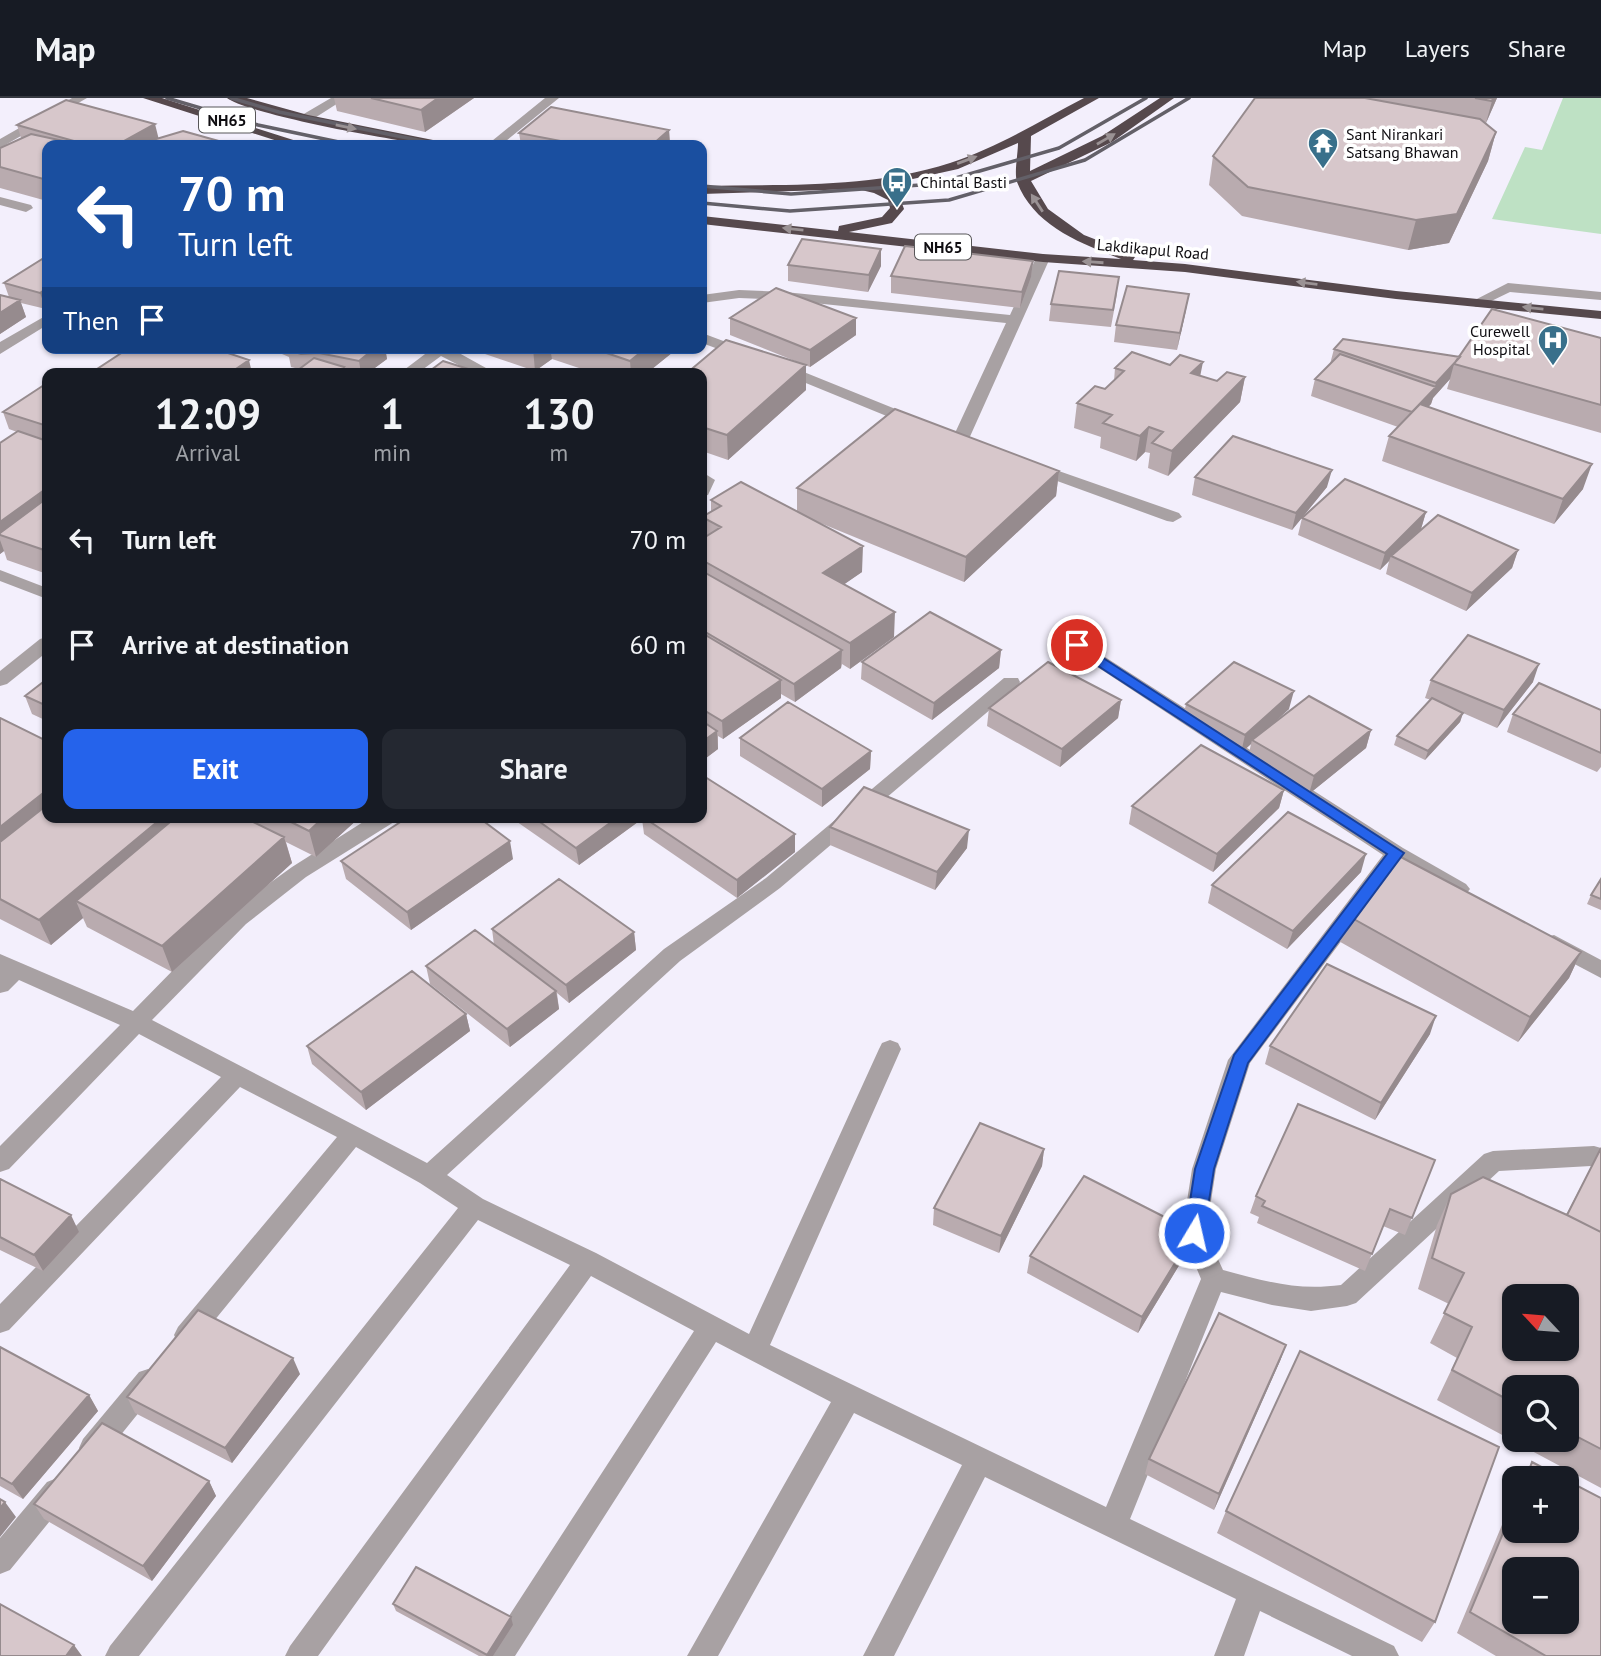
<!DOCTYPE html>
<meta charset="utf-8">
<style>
body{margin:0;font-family:"PT Sans",sans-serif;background:#242831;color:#f1f3f6;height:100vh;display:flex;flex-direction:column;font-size:26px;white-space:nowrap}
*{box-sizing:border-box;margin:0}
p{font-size:23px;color:#9ea1a6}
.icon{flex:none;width:38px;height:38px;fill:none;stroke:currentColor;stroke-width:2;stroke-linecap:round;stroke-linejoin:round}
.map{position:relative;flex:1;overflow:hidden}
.side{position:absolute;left:42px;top:270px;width:665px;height:455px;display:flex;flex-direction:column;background:#171b24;border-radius:14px;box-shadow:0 2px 5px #0004}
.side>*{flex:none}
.top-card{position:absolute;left:42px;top:42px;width:665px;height:214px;border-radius:14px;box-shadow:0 2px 5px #0004;background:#1a4fa0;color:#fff;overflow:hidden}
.needle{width:46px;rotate:296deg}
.controls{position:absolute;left:1502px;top:1186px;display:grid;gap:14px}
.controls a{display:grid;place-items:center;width:77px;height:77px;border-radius:14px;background:#171b24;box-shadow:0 2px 5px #0004;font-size:35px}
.pin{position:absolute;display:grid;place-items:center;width:60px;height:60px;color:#fff;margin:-30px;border:4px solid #fff;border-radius:50%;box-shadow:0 2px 7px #0007}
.me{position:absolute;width:77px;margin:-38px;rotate:9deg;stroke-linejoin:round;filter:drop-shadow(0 0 5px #0008)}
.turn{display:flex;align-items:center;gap:24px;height:147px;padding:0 21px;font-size:32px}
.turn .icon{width:91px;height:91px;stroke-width:2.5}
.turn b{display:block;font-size:49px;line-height:60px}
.then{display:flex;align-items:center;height:66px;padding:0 21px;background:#0003;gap:14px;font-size:26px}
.eta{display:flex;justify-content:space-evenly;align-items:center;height:119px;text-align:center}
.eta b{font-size:42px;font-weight:700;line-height:49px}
.action{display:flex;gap:14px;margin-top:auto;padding:14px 21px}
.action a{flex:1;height:80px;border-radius:14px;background:#2563eb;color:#fff;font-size:28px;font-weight:700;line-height:80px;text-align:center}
.action a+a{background:#242831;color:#f1f3f6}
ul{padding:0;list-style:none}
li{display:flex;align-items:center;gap:21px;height:105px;padding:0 21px}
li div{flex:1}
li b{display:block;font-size:26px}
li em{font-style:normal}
header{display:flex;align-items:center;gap:42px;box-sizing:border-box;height:98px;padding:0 35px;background:#171b24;border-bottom:2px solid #363941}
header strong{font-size:33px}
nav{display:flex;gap:38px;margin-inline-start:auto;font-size:24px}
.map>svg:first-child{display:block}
.green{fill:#bee1c4}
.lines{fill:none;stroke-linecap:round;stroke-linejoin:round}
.lane{fill:#a8a1a3;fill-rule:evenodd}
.street{fill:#a8a1a3;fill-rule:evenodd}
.highway{fill:#56494d;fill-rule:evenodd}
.rail{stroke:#636068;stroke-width:3.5}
.wall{fill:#b9abaf;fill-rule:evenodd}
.shaded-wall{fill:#968b8e}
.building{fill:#d7c7cb;stroke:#968b8e;stroke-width:2;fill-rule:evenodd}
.oneway{fill:#9a9294}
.route{fill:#2563eb;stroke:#184099;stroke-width:2}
.labels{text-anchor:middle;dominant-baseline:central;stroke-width:7;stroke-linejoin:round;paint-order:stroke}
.shield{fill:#fff;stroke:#575658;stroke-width:2}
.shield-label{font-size:16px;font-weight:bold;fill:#0f0d11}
.far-poi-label{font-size:16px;fill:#0f0d11;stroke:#fff;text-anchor:start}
.far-street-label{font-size:16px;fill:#0f0d11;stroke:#fff}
</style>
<header>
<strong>Map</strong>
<nav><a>Map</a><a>Layers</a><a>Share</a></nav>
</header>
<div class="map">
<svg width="1601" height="1558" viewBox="0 0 1601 1558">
<rect width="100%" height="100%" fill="#f3effc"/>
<path class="green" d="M1563,0H1601V136L1492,121L1525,49L1542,52Z"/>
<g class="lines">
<path class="lane" d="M0,99L31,107L33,110L26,114L0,107Z
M1508,185L1601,194V202L1510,194L1481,208L1476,209L1469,205Z
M0,472L47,490V501L0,483Z"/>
<path class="street" d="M72,0H87L0,50V41Z
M331,0H346L310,23H302V17Z
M545,0H559L501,47H487Z
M1043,156L1050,160L968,343L960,348L774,272L771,269L774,266H784L955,335L1006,225L785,202L739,200L702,205V197L739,192L785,194L1010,217L1036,160Z
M47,217V227L0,256V244Z
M702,235L750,253L753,256L745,261L702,245Z
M433,250H450L495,275H474L441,258L418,275H400Z
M1033,364L1179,415L1182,419L1173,424L1167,423L1027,372L1025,369Z
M702,374L715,382L708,397L702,398Z
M47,539V554L7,586L0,588V573L40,541Z
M1077,541L1403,750L1466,786L1470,791L1466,796L1459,799L1452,796L1399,766L1250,965L1216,1071L1206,1135L1223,1172C1265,1183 1296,1193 1341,1187L1484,1056L1493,1053L1594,1048L1601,1050V1072L1591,1068L1499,1073L1356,1205L1347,1208L1311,1213L1272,1207L1221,1194L1130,1421L1394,1548L1399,1558H1352L1260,1513L1244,1558H1214L1236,1501L985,1379L894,1558H863L962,1367L854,1315L718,1558H687L831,1304L716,1244L515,1558H483L694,1233L591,1178L318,1558H285L290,1548L570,1167L478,1122L139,1558H105L110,1548L458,1110L420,1085L356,1049L196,1245L187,1249L178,1245L174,1237L178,1229L337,1039L240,989L9,1232L0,1235V1206L221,979L139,936L9,1071L0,1074V1048L120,927L19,882L8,893L0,895V856L133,913L230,814L292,769L371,719H397L394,724L306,779L246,826L152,922L427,1065L664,851L766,780L1004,580H1018L1020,584L1018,588L780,790L680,863L447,1077L483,1101L596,1155L749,1236L879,951L882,945L890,942L898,945L901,951L770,1247L1106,1409L1201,1181L1182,1135L1192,1071L1228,962L1383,757L1070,551L1068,547Z
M1554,837L1601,862V880L1546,851L1543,845L1546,839Z
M148,1271L157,1274L161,1283L157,1292L103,1359L93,1363L83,1359L79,1350L83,1341L139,1274Z
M57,1380L67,1384L71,1393L67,1402L10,1472L0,1476V1440L47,1384Z"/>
<path class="highway" d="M143,0H162L309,47H290Z
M227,0H247L308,17L438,43L444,47C414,48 247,16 227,0Z
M1084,0H1099L1031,38L1030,73L1102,38L1160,0H1174L1112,44L1031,83L1048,111L1084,137L1133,156L1135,159L1133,162L1185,166L1396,193L1601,213V221L1396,201L1185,174L1043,164L702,126V118L838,133L839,128L882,119L890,110L888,102L874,95L857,91L702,96V88C784,86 870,91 950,65C998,49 1040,23 1084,0ZM1018,45C1018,56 1014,74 1017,84C1034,128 1080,145 1121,161L1043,156L849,134L892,125L904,111L899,97L881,88L958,71Z"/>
<path class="rail" d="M167,0L258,27L353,47
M231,0L279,14L442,47
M702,88L791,96L935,86L1059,50L1146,0
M702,105L790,113L949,102L1085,62L1189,0"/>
</g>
<path class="wall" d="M334,0H474L425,34L337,13Z
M1255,0H1497L1486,25L1496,34L1488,63L1449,145L1408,152L1242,118L1209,87L1213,58Z
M17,27L158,40L233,47H47V103L0,90V50L21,40Z
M669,32L670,47H521L519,35Z
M881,151V168L868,194L788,183V167Z
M47,158V210L46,211L21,205L26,219L0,236V197L9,199L4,185Z
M1033,163L1031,179L1020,210L891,195V178Z
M1117,196L1111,229L1049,223L1051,206Z
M1186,212L1177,252L1114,244L1116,227Z
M730,220H856V237L810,269L730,237Z
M1601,240V335L1447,291L1450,281L1433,300L1431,306L1428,309L1583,391L1554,426L1382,363L1389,338L1398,329L1311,298L1315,281L1330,266L1334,251L1460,259Z
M268,250H385L387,261L368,275H294L299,271L291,269L289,259Z
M484,250H678L647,275H594L552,261L535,273L485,256Z
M1115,270L1200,278L1217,283L1245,279L1240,304L1168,378L1148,370L1150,355L1145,354L1136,363L1100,350L1101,339L1074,330L1077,305L1105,291L1114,283Z
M702,275L806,292L728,362L702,353Z
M47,288V476L7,462L4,453L0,456V345L17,334L9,331L3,314Z
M1059,373L1056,398L964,484L813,422L862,474L844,486L894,539L850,571L842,566L841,570L795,604L781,596V600L723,641L718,638V651L702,663V441L703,440L702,419L711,414V402L797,414V390Z
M1195,379L1327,389L1292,432L1192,397Z
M1426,414L1421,431L1518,452L1512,470L1466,513L1386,476L1389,463L1380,472L1298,437L1302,420Z
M1001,552L999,570L932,622L861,581L862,564Z
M47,581V623L32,616L25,598Z
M1431,582L1533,584L1497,630L1463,615L1460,624L1425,662L1394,647L1397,638L1431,602L1425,600Z
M1121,602L1118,620L1060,669L987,628L989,610Z
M1186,606L1289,611L1275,624L1371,632L1366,650L1309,696L1248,660L1251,646L1241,655L1182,624Z
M1601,612V669L1597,674L1507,634L1513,616Z
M0,620L47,719H360L316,759L286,744L292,765L172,874L87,829L83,820L51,847L0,821Z
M740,640L871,653L870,671L822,709L740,658Z
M1284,692L1279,710L1213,774L1129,726L1132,708Z
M510,719H702L795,736V754L737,800L644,736L642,721L579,767Z
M830,729L967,750L935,792L830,747Z
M513,761L411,832L346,781L341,763Z
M1361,774L1287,851L1208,805L1212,787Z
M1601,781V812L1587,806L1591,797Z
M1343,815L1581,854L1569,880L1518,944L1335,841Z
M492,831L634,834L636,852L569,905L557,895L559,911L510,949L430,886L426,868L494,847Z
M466,916L470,933L366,1012L312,966L307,948Z
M1430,936L1375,1022L1265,966L1270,948Z
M1601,1050V1390L1437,1302L1457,1260L1430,1245L1449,1206L1418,1191L1437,1127L1451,1096L1566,1117ZM1514,1290H1566V1342H1514Z
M1044,1051L1042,1068L999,1155L933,1127L934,1110Z
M1435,1062L1405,1137L1383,1128L1365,1173L1257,1125L1259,1119L1250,1115L1256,1098Z
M0,1081L79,1134L43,1173L0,1152Z
M1194,1134L1189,1151L1138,1235L1027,1175L1030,1158Z
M1286,1247L1280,1263L1214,1412L1145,1376L1149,1361Z
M0,1249L89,1297L98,1313L23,1401L0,1388Z
M300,1276L232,1365L135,1315L127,1299Z
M1532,1364L1564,1381H1522Z
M209,1383L216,1398L152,1483L44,1421L34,1406Z
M1514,1398V1433L1601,1558H1496L1457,1535Z
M1226,1413L1435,1524L1422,1544L1217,1435Z
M393,1506L513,1527L493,1558H479L396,1513Z"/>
<path class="shaded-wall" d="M438,0H474L425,34L421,12Z
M1493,0H1497L1486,25L1492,3Z
M155,26L159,42L149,47H117Z
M669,32L670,47H652Z
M1496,34L1488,63L1449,145L1408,152L1416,122Z
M881,151V168L868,194L869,177Z
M1033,163L1031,179L1020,210L1022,194Z
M47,190V210L46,211L40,195Z
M1189,196L1186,212L1177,252L1180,235Z
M20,202L26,219L0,236V215Z
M856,220V237L810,269V252Z
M375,250H385L387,261L368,275H361L359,263Z
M533,250H550L552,261L535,273Z
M646,250H678L647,275H631L630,263Z
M1460,259L1454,266L1450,281L1433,300L1431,306L1407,332L1412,315L1434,291L1436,285Z
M249,262L252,275H230Z
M1203,264L1198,289L1191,275Z
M806,267V292L728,362L727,337Z
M344,269L345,275H337Z
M1245,279L1240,304L1168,378L1172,353Z
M1149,329L1145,354L1136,363L1140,338Z
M1592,366L1583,391L1554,426L1563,401Z
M1332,372L1327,389L1292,432L1296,415Z
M1059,373L1056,398L964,484L966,459Z
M47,390V421L0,437V424Z
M1426,414L1421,431L1391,458L1389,463L1380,472L1385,455Z
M0,442L4,453L0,456Z
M863,448L862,474L823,501V475Z
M1518,452L1512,470L1466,513L1472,495Z
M895,514L894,539L850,571V545Z
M842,552L841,570L795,604L794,586Z
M1001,552L999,570L932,622L934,605Z
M1539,566L1533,584L1497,630L1504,612Z
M781,582V600L723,641L722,623Z
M1294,593L1289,611L1254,643L1252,642L1251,646L1241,655L1245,637Z
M1121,602L1118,620L1060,669L1062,651Z
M1463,615L1460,624L1425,662L1428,653Z
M1371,632L1366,650L1309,696L1314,678Z
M717,633L718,651L702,663V644Z
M871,653L870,671L822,709V691Z
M47,692V719L0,763V729Z
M1284,692L1279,710L1213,774L1217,756Z
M163,719H202L76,803L83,820L51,847L39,822Z
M324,719H360L316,759L309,733Z
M618,719H642V721L579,767L576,750Z
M969,732L967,750L935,792L937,774Z
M795,736V754L737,800V782Z
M284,739L292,765L172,874L162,848Z
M510,743L513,761L411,832L407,814Z
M1366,756L1361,774L1287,851L1293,833Z
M634,834L636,852L569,905L566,887Z
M1581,854L1569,880L1518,944L1530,919Z
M556,893L559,911L510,949L507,931Z
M466,916L470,933L366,1012L361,994Z
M1436,918L1430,936L1375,1022L1381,1005Z
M1044,1051L1042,1068L999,1155L1001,1138Z
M71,1117L79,1134L43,1173L34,1157Z
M1194,1134L1189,1151L1138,1235L1142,1219Z
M1286,1247L1280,1263L1214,1412L1219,1396Z
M293,1260L300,1276L232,1365L225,1350Z
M89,1297L98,1313L23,1401L12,1386Z
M209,1383L216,1398L152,1483L143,1468Z
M5,1404L16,1419L0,1439V1410Z
M511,1519L513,1527L493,1558H488L487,1557Z
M74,1547L82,1558H66Z"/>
<path class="building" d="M371,0H438L421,12Z
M1255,0H1365L1480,21L1496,34L1457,116L1416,122L1248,89L1213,58Z
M1475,0H1493L1492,3Z
M66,2L155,26L117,47H88L17,27Z
M551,9L669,32L652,47H581L519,35Z
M183,33L233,47H136Z
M31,36L82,47H47V82L0,69V50Z
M802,141L881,151L869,177L788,167Z
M905,148L1033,163L1022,194L891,178Z
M47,158V190L40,195L4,185Z
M1059,173L1119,179L1113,212L1051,206Z
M1127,188L1189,196L1180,235L1116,227Z
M776,190L856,220L810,252L730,220Z
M0,197L20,202L0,215Z
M1492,211L1601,240V307L1454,266Z
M1343,241L1460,259L1436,285L1334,251Z
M726,242L806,267L727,337L702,329V275H687Z
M129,250H213L249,262L230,275H91Z
M288,250H375L359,263L319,255L301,256L288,252Z
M592,250H646L630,263Z
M1132,254L1170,267L1180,257L1203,264L1191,275L1217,283L1227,274L1245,279L1172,353L1152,345L1163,334L1149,329L1140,338L1103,325L1112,317L1077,305L1095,288L1105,291L1124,273L1115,270Z
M1340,256L1436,289L1412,314L1315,281Z
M314,260L344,269L337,275H294Z
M443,263L481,275H427Z
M44,287L47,288V328L3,314Z
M1420,306L1592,366L1563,401L1389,338Z
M895,311L1059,373L966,459L797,390Z
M18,333L47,343V390L0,424V345Z
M1233,338L1332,372L1296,415L1195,379Z
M1345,381L1426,414L1385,455L1302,420Z
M741,384L863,448L823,475L895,514L850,545L702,462V441L721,429L702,419L721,408L711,402Z
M47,400V453L0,437V435Z
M1438,417L1518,452L1472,495L1391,458Z
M702,473L842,552L794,586L702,532Z
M930,514L1001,552L934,605L862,564Z
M702,535L781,582L722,623L702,611Z
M1468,537L1539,566L1504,612L1431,582Z
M1048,564L1121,602L1062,651L989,610Z
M1234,564L1294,593L1245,637L1186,606Z
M47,581V608L25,598Z
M1539,585L1601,612V655L1513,616Z
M1309,598L1371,632L1314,678L1252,642Z
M1432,600L1463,615L1428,653L1397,638Z
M788,604L871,653L822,691L740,640Z
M0,620L47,643V692L0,729Z
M702,623L717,633L702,644Z
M1201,647L1284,692L1217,756L1132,708Z
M702,677L795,736L737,782L643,719H702Z
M864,689L969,732L937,774L830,729Z
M47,707V719H163L39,822L0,801V744Z
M1288,714L1366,756L1293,833L1212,787Z
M176,719H243L284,739L162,848L76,803Z
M281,719H324L309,733Z
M408,719H478L510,743L407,814L341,763Z
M533,719H618L576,750Z
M1397,757L1581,854L1530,919L1343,815Z
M559,781L634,834L566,887L492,831Z
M1601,781V801L1591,797Z
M475,832L556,893L507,931L426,868Z
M1327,866L1436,918L1381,1005L1270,948Z
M412,873L466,916L361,994L307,948Z
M1298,1006L1435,1062L1412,1120L1390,1111L1372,1156L1262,1108L1265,1103L1256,1098Z
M980,1025L1044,1051L1001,1138L934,1110Z
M1601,1050V1134L1567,1117Z
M1084,1078L1194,1134L1142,1219L1030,1158Z
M1483,1079L1567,1117L1601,1134V1351L1566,1333V1290H1514V1305L1452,1272L1472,1229L1444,1215L1464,1175L1432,1160L1451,1096ZM1514,1199H1566V1251H1514Z
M0,1081L71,1117L34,1157L0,1139Z
M198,1212L293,1260L225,1350L127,1299Z
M1219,1215L1286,1247L1219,1396L1149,1361Z
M0,1249L89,1297L12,1386L0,1379Z
M1300,1253L1499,1349L1435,1524L1226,1413Z
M102,1325L209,1383L143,1468L34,1406Z
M1532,1364L1564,1381H1526Z
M1566,1382L1601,1400V1558H1546L1470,1514L1514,1409V1433H1566ZM1514,1472H1566V1524H1514Z
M0,1401L5,1404L0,1410Z
M416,1469L511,1519L487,1557L393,1506Z
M0,1506L74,1547L66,1558H0Z"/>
<defs><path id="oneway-solid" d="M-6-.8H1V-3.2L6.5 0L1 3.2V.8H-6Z" transform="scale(1.75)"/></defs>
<g class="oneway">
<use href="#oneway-solid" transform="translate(346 29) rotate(12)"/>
<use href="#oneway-solid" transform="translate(1106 41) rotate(-30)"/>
<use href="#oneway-solid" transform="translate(967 62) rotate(-20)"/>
<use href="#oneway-solid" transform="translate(1037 105) rotate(-123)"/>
<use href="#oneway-solid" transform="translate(793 131) rotate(-174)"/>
<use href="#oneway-solid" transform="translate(1093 164) rotate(-176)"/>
<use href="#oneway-solid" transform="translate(1307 185) rotate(-173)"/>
<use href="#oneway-solid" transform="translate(1533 210) rotate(-174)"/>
</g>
<path class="route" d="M1077,543L1404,755L1248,965L1214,1071L1204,1135L1201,1141L1194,1143L1188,1141L1185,1135L1195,1071L1234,957L1387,756L1072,551V544Z"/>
<defs>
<g id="temple-pin" transform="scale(1.575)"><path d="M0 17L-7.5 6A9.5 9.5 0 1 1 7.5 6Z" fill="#39708b" stroke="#fff"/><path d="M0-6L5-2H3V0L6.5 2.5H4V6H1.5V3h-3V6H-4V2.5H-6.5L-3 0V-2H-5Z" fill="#fff"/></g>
<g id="bus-pin" transform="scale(1.575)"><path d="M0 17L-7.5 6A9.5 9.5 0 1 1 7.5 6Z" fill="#39708b" stroke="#fff"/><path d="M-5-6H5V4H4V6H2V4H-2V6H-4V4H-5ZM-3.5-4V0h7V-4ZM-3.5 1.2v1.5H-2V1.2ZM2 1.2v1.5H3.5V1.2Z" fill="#fff"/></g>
<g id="hospital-pin" transform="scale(1.575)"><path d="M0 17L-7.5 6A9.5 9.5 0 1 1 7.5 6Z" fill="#39708b" stroke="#fff"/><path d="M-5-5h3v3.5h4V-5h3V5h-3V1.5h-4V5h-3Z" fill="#fff"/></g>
</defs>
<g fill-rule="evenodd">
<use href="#temple-pin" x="1323" y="45"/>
<use href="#bus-pin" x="897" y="84"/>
<use href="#hospital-pin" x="1553" y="242"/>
</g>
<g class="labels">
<g class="shield">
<rect x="199" y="9.5" width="56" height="25" rx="5"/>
<rect x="915" y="136.5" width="56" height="25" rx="5"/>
</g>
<g class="shield-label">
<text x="227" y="22">NH65</text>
<text x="943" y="149">NH65</text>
</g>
<g class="far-poi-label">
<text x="1346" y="36">Sant Nirankari<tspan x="1346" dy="18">Satsang Bhawan</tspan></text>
<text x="920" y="84">Chintal Basti</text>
<text x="1530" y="233" text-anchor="end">Curewell<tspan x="1530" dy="18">Hospital</tspan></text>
</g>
<g class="far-street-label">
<text transform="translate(1153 151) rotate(5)">Lakdikapul Road</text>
</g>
</g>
</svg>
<div class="controls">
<a><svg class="needle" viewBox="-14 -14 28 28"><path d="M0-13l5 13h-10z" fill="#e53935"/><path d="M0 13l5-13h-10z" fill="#9ea1a6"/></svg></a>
<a><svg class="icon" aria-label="search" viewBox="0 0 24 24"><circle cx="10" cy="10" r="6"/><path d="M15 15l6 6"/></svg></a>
<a>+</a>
<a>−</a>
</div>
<div class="pin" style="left:1077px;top:547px;background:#d93025"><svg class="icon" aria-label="arrive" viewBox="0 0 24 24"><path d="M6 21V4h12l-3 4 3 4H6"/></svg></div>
<svg class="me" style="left:1194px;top:1135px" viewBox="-20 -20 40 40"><circle r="17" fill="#2563eb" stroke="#fff" stroke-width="3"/><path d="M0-11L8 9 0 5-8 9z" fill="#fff"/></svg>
<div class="top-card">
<div class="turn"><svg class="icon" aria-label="left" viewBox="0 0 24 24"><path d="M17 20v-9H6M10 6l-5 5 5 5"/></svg><div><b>70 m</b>Turn left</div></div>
<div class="then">Then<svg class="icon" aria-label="arrive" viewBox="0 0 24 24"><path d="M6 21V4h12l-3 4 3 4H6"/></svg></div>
</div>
<section class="side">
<div class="eta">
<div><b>12:09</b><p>Arrival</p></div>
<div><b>1</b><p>min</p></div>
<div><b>130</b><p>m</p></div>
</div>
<ul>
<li><svg class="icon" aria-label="left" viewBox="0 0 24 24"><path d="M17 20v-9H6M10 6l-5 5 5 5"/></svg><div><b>Turn left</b></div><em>70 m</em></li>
<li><svg class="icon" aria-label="arrive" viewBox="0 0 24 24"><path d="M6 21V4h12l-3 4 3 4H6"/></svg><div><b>Arrive at destination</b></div><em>60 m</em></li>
</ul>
<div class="action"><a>Exit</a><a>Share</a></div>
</section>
</div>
